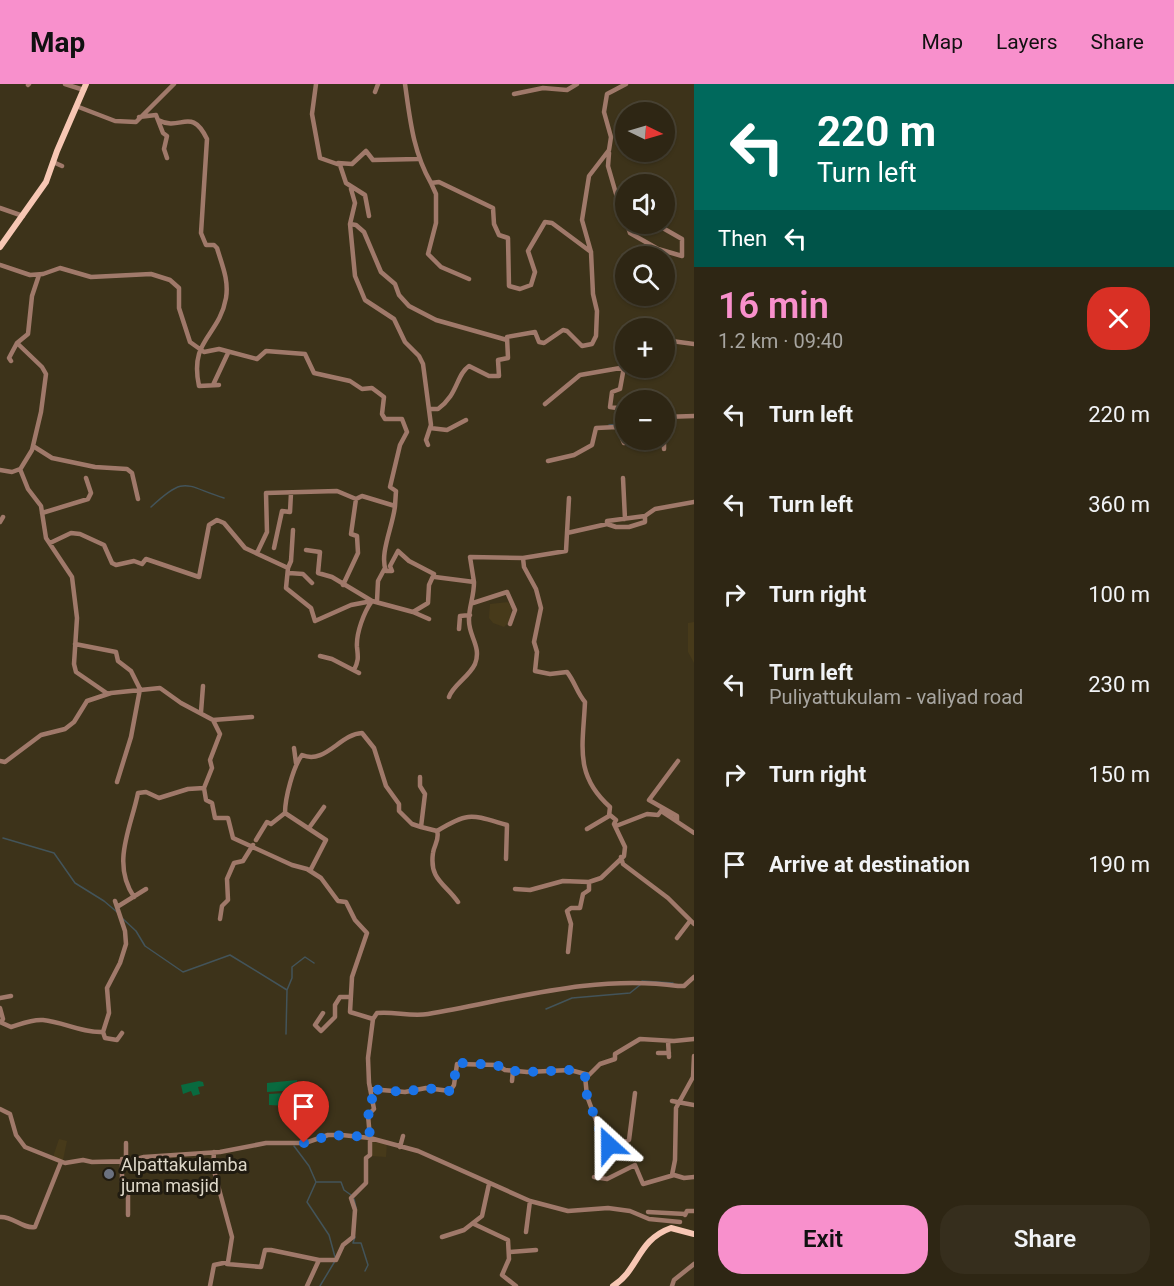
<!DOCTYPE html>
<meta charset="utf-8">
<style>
body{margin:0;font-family:Roboto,sans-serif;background:#362e1d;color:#f1f3f6;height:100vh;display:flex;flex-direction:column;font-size:22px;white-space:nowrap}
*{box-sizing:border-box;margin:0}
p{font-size:20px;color:#a7a5a0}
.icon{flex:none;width:33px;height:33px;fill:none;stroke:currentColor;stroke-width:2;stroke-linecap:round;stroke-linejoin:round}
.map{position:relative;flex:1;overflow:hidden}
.sheet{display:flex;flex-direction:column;background:#2e2614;width:480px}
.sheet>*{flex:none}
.banner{background:#00695c;color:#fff;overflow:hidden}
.needle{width:39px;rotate:95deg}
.buttons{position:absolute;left:615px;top:18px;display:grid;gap:12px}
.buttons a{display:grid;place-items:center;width:60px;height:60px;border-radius:50%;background:#2e2614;box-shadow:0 2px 4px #0004,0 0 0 2px #494334;font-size:30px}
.pin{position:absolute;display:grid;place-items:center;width:51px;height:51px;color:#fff;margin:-62px -26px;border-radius:50% 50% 50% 0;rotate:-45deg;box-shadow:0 0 6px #0007}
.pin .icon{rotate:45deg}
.me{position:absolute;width:66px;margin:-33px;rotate:336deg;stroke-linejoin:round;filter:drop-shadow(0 0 4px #0008)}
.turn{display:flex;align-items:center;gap:21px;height:126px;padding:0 24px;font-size:27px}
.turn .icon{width:78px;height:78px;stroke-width:2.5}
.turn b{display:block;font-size:42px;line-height:51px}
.then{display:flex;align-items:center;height:57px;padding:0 24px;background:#0003;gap:12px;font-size:22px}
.round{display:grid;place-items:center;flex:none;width:63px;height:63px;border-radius:24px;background:#362e1d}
.overview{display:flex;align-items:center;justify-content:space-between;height:102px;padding:0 24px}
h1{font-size:36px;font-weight:600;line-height:45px;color:#f890cc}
.primary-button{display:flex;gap:12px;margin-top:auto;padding:12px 24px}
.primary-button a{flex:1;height:69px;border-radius:24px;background:#f890cc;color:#111;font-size:24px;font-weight:600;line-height:69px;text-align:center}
.primary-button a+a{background:#362e1d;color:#f1f3f6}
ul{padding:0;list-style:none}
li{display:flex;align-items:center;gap:18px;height:90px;padding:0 24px}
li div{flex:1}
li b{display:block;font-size:22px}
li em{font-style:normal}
header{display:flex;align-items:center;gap:36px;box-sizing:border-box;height:84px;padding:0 30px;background:#f890cc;color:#111}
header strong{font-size:28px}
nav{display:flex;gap:33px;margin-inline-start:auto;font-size:21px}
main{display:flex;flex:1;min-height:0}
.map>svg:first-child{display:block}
.built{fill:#473a1a}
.green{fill:#096a3f}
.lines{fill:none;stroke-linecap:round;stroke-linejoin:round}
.stream{stroke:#43545a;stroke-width:1.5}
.minor{stroke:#a0796a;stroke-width:4.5}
.major{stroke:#f7c7b4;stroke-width:6}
.route{stroke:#1a73e8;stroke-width:10;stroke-dasharray:0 18}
.worship-dot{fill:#6b7280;stroke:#201b10;stroke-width:2}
.labels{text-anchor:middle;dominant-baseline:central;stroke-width:6;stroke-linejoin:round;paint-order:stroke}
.poi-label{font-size:18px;fill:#ded8c9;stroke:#201b10;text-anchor:start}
</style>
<header>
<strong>Map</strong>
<nav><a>Map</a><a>Layers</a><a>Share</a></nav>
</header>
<main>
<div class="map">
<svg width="694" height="1202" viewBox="0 0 694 1202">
<rect width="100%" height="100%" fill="#3d331a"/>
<path class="built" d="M508,518L512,524L509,538L504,543L493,539L489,534L490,520Z
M694,538V579L688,568V539Z
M59,1055L67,1057L63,1076L53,1073Z
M372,1058L387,1059L386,1073L371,1072Z"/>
<path class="green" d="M297,996V1006L267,1008V999Z
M199,997L203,998L204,1002L198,1003L200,1010L193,1012L191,1007L183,1010L181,1001Z
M286,1009V1022L269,1021V1010Z"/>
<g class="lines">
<path class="stream" d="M609,341L620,340
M151,423C186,390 185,402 224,414
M3,754L54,769L75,799L104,817L117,828
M122,834L136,847L145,862L183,888L230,871L287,906
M642,897L673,899
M546,925L572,914L630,909L640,901
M286,950L287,906L292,894V883L305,873L314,879
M294,1062L309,1082L316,1098H341L344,1106L351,1111
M316,1098L307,1118L329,1151L335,1173
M354,1115L356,1124
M355,1153L353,1159H361L368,1181L365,1187
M320,1202L335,1177"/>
<path class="minor" d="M65,0L84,6
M316,0L312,30L320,74L340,81L346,99L365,111L369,132
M405,0C410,35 413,68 431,99L439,98L493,124L494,140L499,151L508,154L509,202L520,205L531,201L535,188L528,167L545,138L552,139L591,168
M28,1L29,0
M375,8L378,0
M514,10L543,4L567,6L577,0
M76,22L115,37L136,38L174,0
M139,33L156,31L163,49L167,52L164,65L167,74
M158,36C181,48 191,22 207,55L201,149L206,161H214L217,164C222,181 229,196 226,214C219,253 189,255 199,302L219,301
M609,69L608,82L621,127L626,131
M53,78L62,82
M338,79L352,80L366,67L373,76L418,75
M431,99L436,110V139L428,170L441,183L469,195
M0,124L23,132
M350,140L355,119L351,105
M627,140L630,149L658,165L682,172V155L661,143L648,140
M0,181L30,191L43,190L60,184L91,193L151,190L170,196L179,204V224L190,258L204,268L219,265L257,275L266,267L305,270L314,289L350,297L362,305L372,304L384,313L382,330L385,335H402L407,348L400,361L390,403L396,407L395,422L362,412L356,415L337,407L266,409L267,448L257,469
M664,256L694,260
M17,259L42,283L46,290L41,328L32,366L21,384
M17,259L28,250L32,212L39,191
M11,277L9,274L17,259
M213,301L228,269
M545,320L580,291L626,283
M429,325H438C458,311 456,291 469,282L489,292H499L498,276L508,274L507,253L535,248L539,258L544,259L563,246L567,247L582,262L592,260L596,252L597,227L593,210L591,168L582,136L589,92L609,66L611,53L604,28L607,10L626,0
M664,333L694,332
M624,342L619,337L617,324L610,323L612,308L620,305L624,283
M430,344L447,346L466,336
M638,356H647
M664,356V365
M428,361L426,356L431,341L423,280L419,272L405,258L394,235L365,216L355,192L350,140L356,141L364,148L381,188L395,200L399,211L409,222L436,236L507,256
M33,362L52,374L95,383L127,385L132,389L138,415
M548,377L574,371L592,361L596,344L617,343L624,359L638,357
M0,386L12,388L20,385L28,405L41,422L46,454L72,493L77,534L74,580L76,588L108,610
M623,394L625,435
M42,429L88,415L91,409L86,394
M0,438L3,433
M607,440V437L645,432
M567,449L569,414
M50,459L71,449L80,450L104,461L112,479L116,481L134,477L142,480L146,475L199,493L209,441L217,436L224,439L245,464L288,484L286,504L311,524L315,537L351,521L372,517L413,528L428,519L429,501L434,490L409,477L398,467L390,482L392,487H386C379,470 393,442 395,422
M274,464L282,427L290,428L291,409
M306,466L320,468L318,489L332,493L372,517C364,528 356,549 357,563C358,573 359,576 354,586
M523,474L524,483L536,505L541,524L534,558L537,568L535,587L550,590L567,588C575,598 577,609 585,618C583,662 574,691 610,723L609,732L587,745
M288,484L291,477L293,446
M289,489L303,490L312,499
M435,493L474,498L470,473L523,474L566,467L567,449L607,440L616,443H629L645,438V432L655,425L694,418
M343,501L358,469L357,452L351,450L356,415
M377,517L378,497L385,484
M473,519L507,508L515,526L510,540
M413,528L429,535
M459,545L460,532L470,531
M75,560L116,568L118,577L131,587L140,605L131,653L117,698
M320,572L332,575L359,589
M449,613C453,601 469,593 475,580C482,562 468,552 469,535C469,522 474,513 474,498
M201,628L203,602
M213,636L252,633
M294,664L296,679
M0,677L5,678L41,651L65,645L74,638L87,617L111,609L160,604L181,619L213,636L220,650L210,676L212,684L204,704L206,716L212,719L215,734H228L233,754L292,781L307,785L321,794L338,817L346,818L355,836L367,849L352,893L350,928L373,935
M677,737V732L649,716L678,677
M616,742L647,730L658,731L661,727L694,749
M421,743L437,747C440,755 434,761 433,769C429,796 446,800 458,818
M309,744L324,723
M437,747C469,727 472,731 507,741L506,775
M256,756L267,738L271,740L285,729
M621,773L623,780L668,814L694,840
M310,787L326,756L285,729C285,714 293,683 302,671C325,681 340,650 362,649L374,664L386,702L399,720V727L412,740L421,743L425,710L420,702V693
M515,805L530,806L563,797L589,798L601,794L624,772L625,763L614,740L616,736L610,731
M134,813C111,779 131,744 138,709L146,708L159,714L188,705L204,704
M117,823L146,805
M220,835L222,822L228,816L227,795L234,779L243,777L253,761
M677,854L690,837
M568,868L571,840L567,827L571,824H580L583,810L589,806V798
M0,914L11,912
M0,924L3,935L1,938
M323,929L315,941L321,947L335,933V921L340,913H350
M373,935L377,929C394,927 410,933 428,930C511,916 593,890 678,902H684L694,893
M0,938L11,943C21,940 32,935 43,936C64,938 81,949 103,948L109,929L107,904L120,879L126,860L125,847L115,817
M103,948L105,954L117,956L122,949
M668,957L669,973
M658,969H669
M585,992L587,1012L605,1061
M512,997L513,986
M370,1005L405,1008L426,1004L450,1007L454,1001L457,980L497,981L505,986L527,988L570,986L589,991L600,980L615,975V970L640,955L674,957L694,955
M672,1017L694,1021
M0,1025L10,1030L16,1051L25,1063L65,1079L83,1076L92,1078L130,1077L144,1073L220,1068L266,1059H305L328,1051H342L370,1054L418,1067L530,1117L568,1127L608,1124L630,1127L649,1135L680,1138
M370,1054L368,1031L374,1025L369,999L368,974L373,935
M400,1063L403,1052
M601,1074L605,1061L629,1056L635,1009
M122,1075V1098L128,1101V1131
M126,1075V1059
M672,1091L675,1076L676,1024L693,993L694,972
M594,1093L607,1095L635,1081L643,1100L674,1091L684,1094L694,1093
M648,1128L685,1130
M685,1131L687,1127H694
M0,1133C13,1132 22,1145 35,1143L61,1078
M474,1140L508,1156L509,1175L502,1191L516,1202
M526,1148L530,1117
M442,1153L464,1146L482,1132L489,1100
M510,1168L536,1166
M227,1180L261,1183L265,1166H271L319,1176
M210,1202L214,1181L228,1178L232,1153L213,1083L214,1068
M307,1202L319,1176H336L343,1161L353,1153L355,1126L351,1114L366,1099V1074L370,1071V1054
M672,1202L674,1196L694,1180"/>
<path class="major" d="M0,163L46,98L57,67L86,0
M613,1202C639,1186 637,1156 671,1144L694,1150"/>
</g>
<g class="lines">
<path class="route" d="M304,1059L331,1051L370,1053L368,1031L374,1025L370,1005L405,1008L426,1004L450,1007L454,1001L456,980L461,979L497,981L505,986L527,988L570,986L585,992L587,1012L605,1061H609"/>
</g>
<circle class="worship-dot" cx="109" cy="1090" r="6"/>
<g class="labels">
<g class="poi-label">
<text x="121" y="1080">Alpattakulamba<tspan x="121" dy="21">juma masjid</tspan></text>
</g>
</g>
</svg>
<div class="buttons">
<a><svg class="needle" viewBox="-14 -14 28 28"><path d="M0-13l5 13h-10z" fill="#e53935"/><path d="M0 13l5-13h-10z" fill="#a7a5a0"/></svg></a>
<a><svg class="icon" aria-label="sound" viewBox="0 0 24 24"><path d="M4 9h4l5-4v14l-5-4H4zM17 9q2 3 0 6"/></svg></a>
<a><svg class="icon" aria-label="search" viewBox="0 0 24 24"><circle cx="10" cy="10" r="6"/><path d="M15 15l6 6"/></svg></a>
<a>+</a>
<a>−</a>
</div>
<div class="pin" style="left:304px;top:1059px;background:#d93025"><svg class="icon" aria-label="arrive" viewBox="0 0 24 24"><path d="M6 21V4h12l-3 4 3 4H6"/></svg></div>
<svg class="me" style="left:609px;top:1061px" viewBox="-20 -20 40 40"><path d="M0-17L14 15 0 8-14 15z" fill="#1a73e8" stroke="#fff" stroke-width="4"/></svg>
</div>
<section class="sheet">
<div class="banner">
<div class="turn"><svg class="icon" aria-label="left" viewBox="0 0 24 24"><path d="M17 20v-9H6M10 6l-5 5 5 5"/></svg><div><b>220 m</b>Turn left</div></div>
<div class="then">Then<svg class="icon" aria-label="left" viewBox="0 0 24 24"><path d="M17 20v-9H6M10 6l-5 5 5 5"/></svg></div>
</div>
<div class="overview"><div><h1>16 min</h1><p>1.2 km · 09:40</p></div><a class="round" style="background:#d93025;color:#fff"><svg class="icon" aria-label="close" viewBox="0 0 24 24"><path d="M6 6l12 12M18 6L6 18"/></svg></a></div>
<ul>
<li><svg class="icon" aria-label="left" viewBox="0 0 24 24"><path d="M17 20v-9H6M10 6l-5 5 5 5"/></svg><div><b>Turn left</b></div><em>220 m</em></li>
<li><svg class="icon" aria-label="left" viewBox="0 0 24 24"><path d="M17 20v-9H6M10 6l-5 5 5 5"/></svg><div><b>Turn left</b></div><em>360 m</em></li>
<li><svg class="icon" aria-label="right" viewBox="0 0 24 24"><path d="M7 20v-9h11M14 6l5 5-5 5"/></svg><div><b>Turn right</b></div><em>100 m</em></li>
<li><svg class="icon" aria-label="left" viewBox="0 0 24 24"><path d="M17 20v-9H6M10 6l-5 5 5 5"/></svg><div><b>Turn left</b><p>Puliyattukulam - valiyad road</p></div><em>230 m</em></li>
<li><svg class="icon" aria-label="right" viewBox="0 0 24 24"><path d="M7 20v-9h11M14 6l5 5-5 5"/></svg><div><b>Turn right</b></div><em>150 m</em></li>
<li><svg class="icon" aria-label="arrive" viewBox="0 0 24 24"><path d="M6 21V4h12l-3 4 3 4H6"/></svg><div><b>Arrive at destination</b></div><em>190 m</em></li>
</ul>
<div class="primary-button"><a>Exit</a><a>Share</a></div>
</section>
</main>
